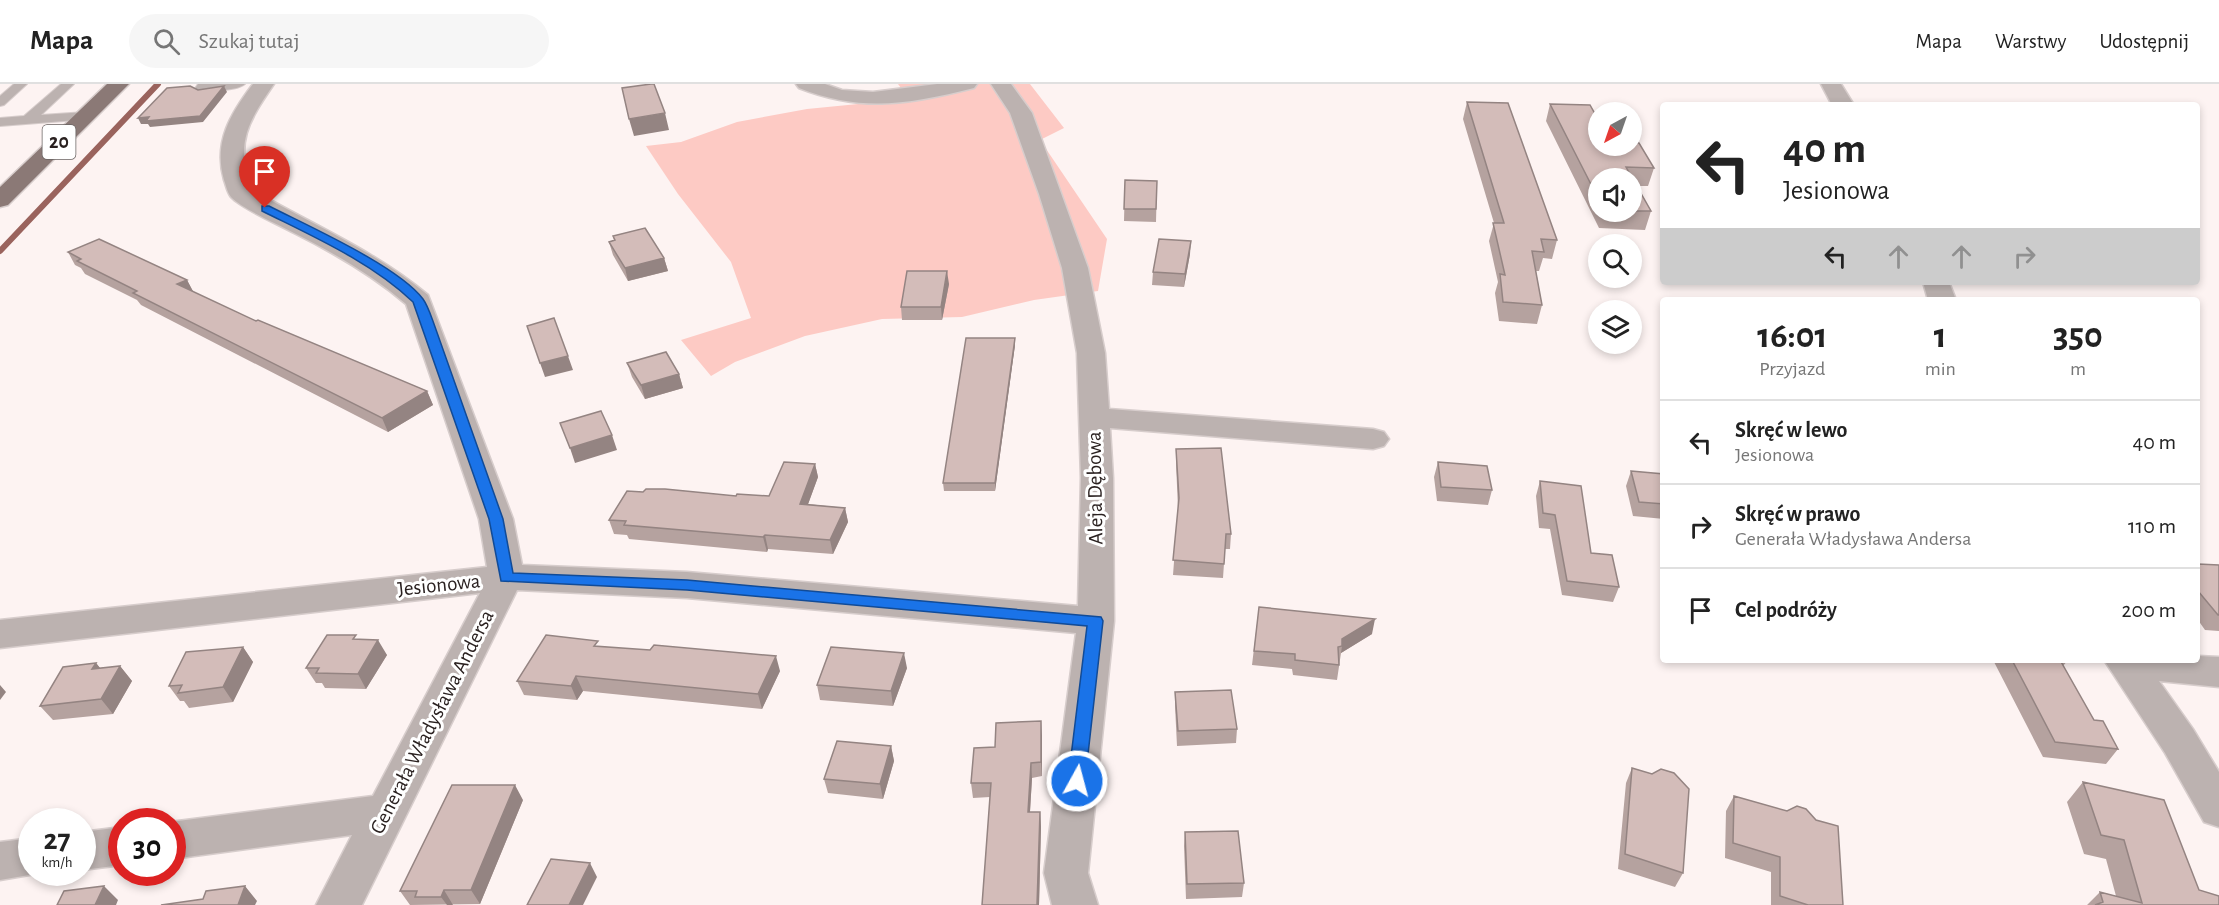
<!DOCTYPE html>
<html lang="pl">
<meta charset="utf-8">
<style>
body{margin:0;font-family:"Alegreya Sans",sans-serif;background:#f6f6f6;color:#222;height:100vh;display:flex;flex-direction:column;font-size:22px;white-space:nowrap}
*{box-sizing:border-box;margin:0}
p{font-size:20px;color:#767676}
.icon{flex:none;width:33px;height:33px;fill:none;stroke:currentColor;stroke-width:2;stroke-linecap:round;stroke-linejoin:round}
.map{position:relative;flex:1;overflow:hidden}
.panel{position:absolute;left:1660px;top:213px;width:540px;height:366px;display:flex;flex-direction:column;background:#fff;border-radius:6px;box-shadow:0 3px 9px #0003}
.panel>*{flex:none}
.banner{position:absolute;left:1660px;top:18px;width:540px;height:183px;border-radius:6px;box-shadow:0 3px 9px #0003;background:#fff;color:#222;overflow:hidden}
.needle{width:39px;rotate:220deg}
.fabs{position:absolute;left:1588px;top:18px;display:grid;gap:12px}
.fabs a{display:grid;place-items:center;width:54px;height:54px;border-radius:50%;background:#fff;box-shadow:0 3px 9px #0003;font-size:30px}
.speed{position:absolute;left:18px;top:724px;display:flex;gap:12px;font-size:30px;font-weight:700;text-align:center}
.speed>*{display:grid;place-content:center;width:78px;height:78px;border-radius:50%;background:#fff;box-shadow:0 3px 9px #0003;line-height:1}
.speed small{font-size:15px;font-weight:400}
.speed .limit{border:9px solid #d22;background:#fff;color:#111}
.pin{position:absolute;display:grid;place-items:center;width:51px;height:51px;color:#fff;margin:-62px -26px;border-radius:50% 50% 50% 0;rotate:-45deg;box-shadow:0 0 6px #0007}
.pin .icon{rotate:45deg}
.me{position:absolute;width:66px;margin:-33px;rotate:7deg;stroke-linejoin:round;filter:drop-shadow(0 0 4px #0008)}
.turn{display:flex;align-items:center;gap:21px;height:126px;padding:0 24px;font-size:27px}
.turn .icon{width:78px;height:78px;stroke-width:2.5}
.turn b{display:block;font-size:42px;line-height:51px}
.lanes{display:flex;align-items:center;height:57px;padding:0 24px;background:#0003;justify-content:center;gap:30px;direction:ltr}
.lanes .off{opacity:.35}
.eta{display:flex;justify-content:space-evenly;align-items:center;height:102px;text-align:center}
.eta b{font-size:36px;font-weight:600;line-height:42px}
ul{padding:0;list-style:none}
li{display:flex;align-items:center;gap:18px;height:84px;padding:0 24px;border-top:2px solid #e0e0e0}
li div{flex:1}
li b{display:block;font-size:22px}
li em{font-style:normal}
header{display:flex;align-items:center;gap:36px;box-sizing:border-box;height:84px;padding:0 30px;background:#fff;border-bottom:2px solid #e0e0e0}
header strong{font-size:28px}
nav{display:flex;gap:33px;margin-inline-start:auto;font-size:21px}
.search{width:420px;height:54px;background:#f6f6f6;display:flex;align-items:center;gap:15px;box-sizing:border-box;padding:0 21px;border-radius:33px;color:#767676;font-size:22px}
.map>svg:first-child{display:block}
.green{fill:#fdcac4}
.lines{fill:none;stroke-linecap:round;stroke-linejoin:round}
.stream{stroke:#9a635d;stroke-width:6}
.lane-casing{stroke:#d7cdcc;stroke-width:2}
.street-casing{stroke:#d7cdcc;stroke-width:3}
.primary-casing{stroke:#d7cdcc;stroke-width:3}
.lane{fill:#bcb2b0;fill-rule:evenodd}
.street{fill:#bcb2b0;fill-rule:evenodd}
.primary{fill:#8b7976;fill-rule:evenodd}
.wall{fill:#b5a29f;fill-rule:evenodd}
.shaded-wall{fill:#948482}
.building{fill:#d3bcb9;stroke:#948482;stroke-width:1.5}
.route{fill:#1a73e8;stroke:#114b97;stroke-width:1.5}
.labels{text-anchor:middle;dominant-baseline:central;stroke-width:6;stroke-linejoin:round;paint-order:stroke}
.shield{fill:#fff;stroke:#6a6463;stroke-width:1.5}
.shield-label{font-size:20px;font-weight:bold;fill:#2a2120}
.street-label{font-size:21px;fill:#2a2120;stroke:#fff}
</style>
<header>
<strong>Mapa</strong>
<div class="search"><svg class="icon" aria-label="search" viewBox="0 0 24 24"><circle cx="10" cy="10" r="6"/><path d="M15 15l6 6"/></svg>Szukaj tutaj</div>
<nav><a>Mapa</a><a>Warstwy</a><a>Udostępnij</a></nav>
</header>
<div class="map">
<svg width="2219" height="821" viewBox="0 0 2219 821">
<rect width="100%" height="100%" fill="#fdf3f2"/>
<path class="green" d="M898,0H1030L1064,44L1040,56L1107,155L1098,207L1034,216L962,233L882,235L805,252L735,278L711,292L681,256L751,234L731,178L678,110L646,62L681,58L737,38L807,25L909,15Z"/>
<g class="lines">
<path class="stream" d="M0,167L158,0"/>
<g class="lane-casing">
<path id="lane" d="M14,0H27L4,21L0,22V12Z
M61,0H74L41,31L86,28L92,32L90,35L0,42V34L24,32Z
M198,0H245C235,8 213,5 200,10L194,6Z"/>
</g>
<g class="street-casing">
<path id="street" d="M253,0H274C248,38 235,58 251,105C311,140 374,166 428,211L513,435L522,481L687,488L1078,522L1081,394L1077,269L1062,184L1039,110L1010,29L991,0H1011L1032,29L1088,184L1105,269L1109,325L1373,345L1384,348L1389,355L1384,362L1373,365L1110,344L1113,394L1114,537L1088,789L1098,821H1052L1044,789L1076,549L687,514L517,506L362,821H316L352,751L172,775V738H170L373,712L480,509L0,564V536L487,483L479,435L406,220C372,191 334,169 294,149C278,140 242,125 231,113C227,108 226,101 224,96C213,58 231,29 253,0Z
M796,0H825L842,6L873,8L937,0H977L974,4C909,20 863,29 799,4Z
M1821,0H1841L1854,21H1832Z
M1923,198H1949L1956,216H1928Z
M2198,572L2219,573V603L2159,597L2193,645L2219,688V743L2204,738L2165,669L2104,576H2198Z
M122,743V781L82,786V748Z
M32,754V789H41L0,796V758Z"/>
</g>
<g class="primary-casing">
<path id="primary" d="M107,0H129L8,121L0,123V103Z"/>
</g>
<use href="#lane" class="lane"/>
<use href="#street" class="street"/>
<use href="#primary" class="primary"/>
</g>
<path class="wall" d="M1467,18L1557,156L1552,175L1543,174L1539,187H1536L1542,221L1537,240L1499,237L1495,209L1498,198L1489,157L1494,139L1463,35Z
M1550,20L1599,62L1654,84L1648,102H1636L1651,127L1645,146L1599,144L1546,37ZM1599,94H1632V128H1599Z
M1125,96L1157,97L1156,138L1124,137Z
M613,152L664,174L668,187L628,197L613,171L609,158L614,157Z
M68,168L187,196L193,208L256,237L427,307L433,321L388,348L141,221L137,216L85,190L81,184L75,181Z
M1190,170L1184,203L1152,201L1153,188Z
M949,200L942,236H902L901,223Z
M1015,261L995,407H944L943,399Z
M627,279L679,290L683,304L645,315L632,293Z
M1176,365L1231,450L1230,465H1225L1223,494L1173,491L1178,425L1176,379Z
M1438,378L1492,406L1488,421L1437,417L1434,393Z
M815,380L818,393L808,420L845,424L848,438L833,470L768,465L767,468L629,455L627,451L614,450L609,436L736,412H769Z
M1631,387L1664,390V435L1633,432L1626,402Z
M1540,397L1591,469L1619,503L1613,518L1562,511L1550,445L1539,444L1536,412Z
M2198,480L2219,481V547L2205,546L2198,536Z
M1259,523L1372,550L1341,569L1337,596L1293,591L1292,585L1252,581Z
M359,555L387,571L366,605L325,604L322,599H316L306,584Z
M600,562L780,587L762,625L583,607L577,616L524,611L517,597Z
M243,563L253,578L233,618L189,624L184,617H180L169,602Z
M1993,576H2068L2063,582L2094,636L2118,665L2106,680L2043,673Z
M96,579L100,584L120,582L132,597L113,630L53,636L40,622Z
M907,584L893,622L820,616L817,601Z
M1175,608L1237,645L1236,659L1177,662L1175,622Z
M1042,652V692L1032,694L1030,728H1040L1041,743L1039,821H982L990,713L973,714L971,699Z
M891,662L894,677L883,715L828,709L824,695Z
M1632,684L1652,690L1683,789L1675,803L1618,785L1626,699Z
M2083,698L2199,806L2219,821H2087L2100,808L2116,812L2106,775L2084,770L2067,718Z
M1734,712L1787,727L1843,821H1771V788L1725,774L1726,727Z
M523,716L480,820L410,821L400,807Z
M1185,748L1244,799L1242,813L1186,815L1184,762Z"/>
<path class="shaded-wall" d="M224,2L227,8L203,38L150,43L148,40H141L138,34L149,33Z
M665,29L669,46L634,52L629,35Z
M1191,157L1190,170L1184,203L1185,190Z
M664,174L668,187L628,197L625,184Z
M947,187L949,200L942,236L941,223Z
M187,196L194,209L177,200Z
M1015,254V261L995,407V399Z
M568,272L573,286L545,293L540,279Z
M679,290L683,304L645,315L641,301Z
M427,307L433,321L388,348L382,334Z
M612,351L617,366L575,379L570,364Z
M815,380L818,393L803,434L800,420Z
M845,424L848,438L833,470L830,456Z
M765,451L768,465L767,468L763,453Z
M1375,535L1372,550L1341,569L1342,562V555Z
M378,556L387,571L366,605L358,590Z
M243,563L253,578L233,618L223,603Z
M904,569L907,584L893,622L891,607Z
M776,572L780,587L762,625L758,610Z
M96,579L108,594L92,585Z
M120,582L132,597L113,630L101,615Z
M576,592L583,607L577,616L571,602Z
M0,601L6,608L0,616Z
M1041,637L1042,652V692L1041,678Z
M891,662L894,677L883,715L880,700Z
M1031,679L1032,694L1029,743L1028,728Z
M515,701L523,716L480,820L471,806Z
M1040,728L1041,743L1039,821H1037Z
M590,779L597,793L583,821H569Z
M104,802L118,816L116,821H95Z
M245,802L257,817L255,821H238Z
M444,806L453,821H447L441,813Z"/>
<path class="building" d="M651,0H654L665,29L629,35L622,4Z
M190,2L198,6L224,2L200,32L146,37L149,33L138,34L167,4Z
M1467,18L1508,19L1557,156L1541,155L1544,168L1532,167L1542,221L1503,218L1500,190L1505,191L1493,139H1504Z
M1550,20L1590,21L1599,37V62H1632V59H1639L1654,84L1626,83L1651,127H1632V94H1599V116Z
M1125,96L1157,97L1156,125H1124Z
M645,144L664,174L625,184L609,158L615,156L613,152Z
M99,155L187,196L177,200L256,237L258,236L427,307L382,334L133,209L137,207L77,177L81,175L68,168Z
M1159,155L1191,157L1185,190L1153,188Z
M907,187H947L941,223H901Z
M554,234L568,272L540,279L527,242Z
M966,254H1015L995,399H943Z
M666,268L679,290L641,301L627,279Z
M601,327L612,351L570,364L560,339Z
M1221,364L1231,450H1226L1224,480L1173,476L1179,414L1176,365Z
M784,378L815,380L800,420L845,424L830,456L765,451L763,453L624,441L626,437L609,436L627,407L643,408L646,405H665L736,412L737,410L769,412Z
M1438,378L1487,382L1492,406L1441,403Z
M1631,387L1664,390V420L1639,418Z
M1540,397L1581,402L1591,469L1612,471L1619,503L1567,497L1555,431L1543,429Z
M2198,480L2219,481V531H2218L2198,507Z
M1259,523L1375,535L1342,555V562L1338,563L1339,581L1295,576V570L1254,567Z
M327,551H356L353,555L378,556L358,590L316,589L319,584H306Z
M546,551L598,557L594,562L650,566L654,561L776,572L758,610L576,592L571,602L517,597Z
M243,563L223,603L178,609L182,601L169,602L186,568Z
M831,563L904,569L891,607L817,601Z
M2012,576H2060L2094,636L2103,637L2118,665L2055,658Z
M96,579L92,585L120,582L101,615L40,622L63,583Z
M1231,606L1237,645L1178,647L1175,608Z
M1041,637V678L1031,679L1028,728H1040L1037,821H982L991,699H971L974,664L995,663L996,639Z
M837,657L891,662L880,700L824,695Z
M1632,684L1652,690L1661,685L1674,689L1689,705L1683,789L1625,770Z
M2083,698L2164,716L2199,806L2219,812V821H2095L2103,818L2100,808L2142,819L2124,756L2101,751Z
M452,701H515L471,806H444L441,813H415L417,807H400Z
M1734,712L1787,727L1797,722L1806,725L1816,736L1838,742L1843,821H1808L1780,812V773L1733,759Z
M1238,747L1244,799L1187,800L1185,748Z
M551,775L590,779L569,821H527Z
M104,802L95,821H57L64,807Z
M245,802L238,821H161L203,815L206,807Z"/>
<path class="route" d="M262,122H269C308,142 398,182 423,215C428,222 431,232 434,240L503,435L513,489L687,496L1101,533L1103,537L1085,697L1083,702L1077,704L1071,702L1068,697L1087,542L687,506L501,497L489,435L413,218C371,178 314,153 262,127Z"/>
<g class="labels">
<rect class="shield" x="42.5" y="41" width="33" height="34" rx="4.5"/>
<g class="shield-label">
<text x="59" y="58">20</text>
</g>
<g class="street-label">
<text transform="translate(1095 404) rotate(-91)">Aleja Dębowa</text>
<text transform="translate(439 501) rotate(-6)">Jesionowa</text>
<text transform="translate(432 638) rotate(-63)">Generała Władysława Andersa</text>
</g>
</g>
</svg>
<div class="fabs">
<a><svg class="needle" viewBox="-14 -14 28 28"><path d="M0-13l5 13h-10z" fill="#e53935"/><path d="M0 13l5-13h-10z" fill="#767676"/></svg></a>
<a><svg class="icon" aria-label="sound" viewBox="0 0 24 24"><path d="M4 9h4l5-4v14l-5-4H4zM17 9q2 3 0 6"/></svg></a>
<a><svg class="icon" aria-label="search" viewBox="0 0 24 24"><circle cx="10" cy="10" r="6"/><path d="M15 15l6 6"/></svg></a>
<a><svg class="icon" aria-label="layers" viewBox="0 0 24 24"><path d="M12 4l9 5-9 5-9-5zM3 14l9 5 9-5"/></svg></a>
</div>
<div class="speed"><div>27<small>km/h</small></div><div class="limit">30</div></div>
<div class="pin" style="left:265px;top:124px;background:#d93025"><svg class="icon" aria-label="arrive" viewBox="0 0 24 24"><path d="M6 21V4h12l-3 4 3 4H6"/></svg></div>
<svg class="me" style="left:1077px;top:697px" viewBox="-20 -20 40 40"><circle r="17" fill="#1a73e8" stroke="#fff" stroke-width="3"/><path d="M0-11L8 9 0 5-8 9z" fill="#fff"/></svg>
<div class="banner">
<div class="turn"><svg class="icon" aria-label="left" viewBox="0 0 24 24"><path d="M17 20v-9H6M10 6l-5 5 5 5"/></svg><div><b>40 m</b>Jesionowa</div></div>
<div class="lanes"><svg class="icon" aria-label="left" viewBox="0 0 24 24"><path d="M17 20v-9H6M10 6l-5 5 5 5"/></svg><svg class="icon off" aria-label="ahead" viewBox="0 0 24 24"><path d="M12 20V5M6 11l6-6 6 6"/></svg><svg class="icon off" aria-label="ahead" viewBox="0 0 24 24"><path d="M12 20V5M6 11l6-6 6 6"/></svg><svg class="icon off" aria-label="right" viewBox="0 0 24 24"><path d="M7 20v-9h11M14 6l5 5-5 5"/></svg></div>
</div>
<section class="panel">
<div class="eta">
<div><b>16:01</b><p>Przyjazd</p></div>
<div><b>1</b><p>min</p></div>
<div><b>350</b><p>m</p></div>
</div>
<ul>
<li><svg class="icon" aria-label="left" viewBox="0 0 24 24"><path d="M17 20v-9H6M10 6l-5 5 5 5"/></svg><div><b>Skręć w lewo</b><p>Jesionowa</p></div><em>40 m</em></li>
<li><svg class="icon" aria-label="right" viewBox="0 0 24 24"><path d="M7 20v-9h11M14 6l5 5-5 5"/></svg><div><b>Skręć w prawo</b><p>Generała Władysława Andersa</p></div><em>110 m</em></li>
<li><svg class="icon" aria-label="arrive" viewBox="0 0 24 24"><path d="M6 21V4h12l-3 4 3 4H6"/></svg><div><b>Cel podróży</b></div><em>200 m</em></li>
</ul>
</section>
</div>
